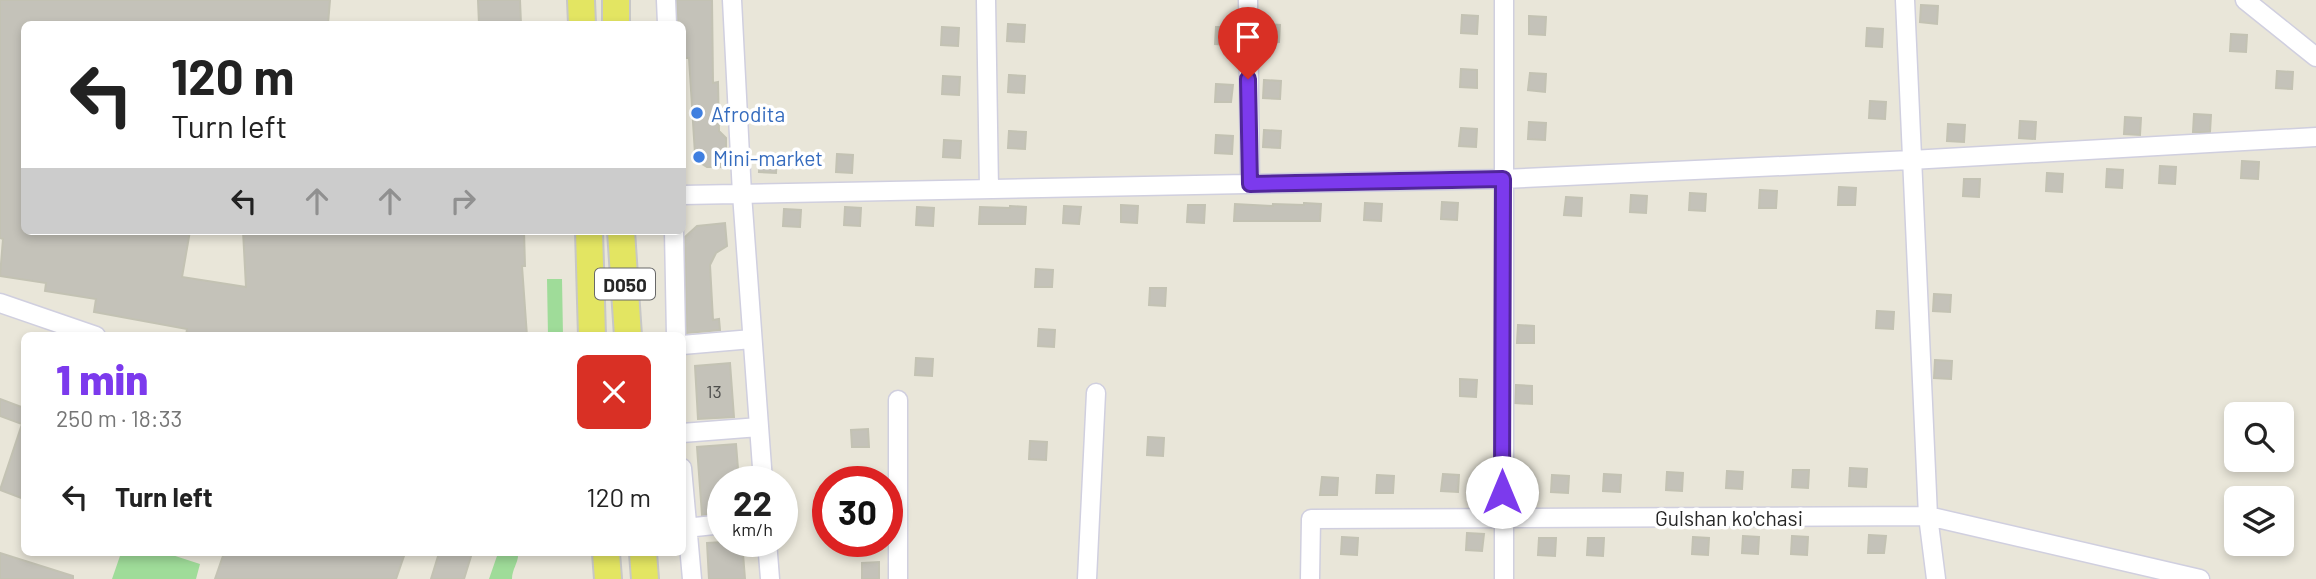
<!DOCTYPE html>
<meta charset="utf-8">
<style>
body{margin:0;font-family:Barlow,sans-serif;background:#f6f6f6;color:#222;height:100vh;display:flex;flex-direction:column;font-size:26px;white-space:nowrap}
*{box-sizing:border-box;margin:0}
p{font-size:23px;color:#767676}
.icon{flex:none;width:38px;height:38px;fill:none;stroke:currentColor;stroke-width:2;stroke-linecap:round;stroke-linejoin:round}
.map{position:relative;flex:1;overflow:hidden}
.side{position:absolute;left:21px;top:332px;width:665px;height:224px;display:flex;flex-direction:column;background:#fff;border-radius:10px;box-shadow:0 4px 10px #0003}
.side>*{flex:none}
.hud{position:absolute;left:21px;top:21px;width:665px;height:214px;border-radius:10px;box-shadow:0 4px 10px #0003;background:#fff;color:#222;overflow:hidden}
.tools{position:absolute;left:2224px;top:402px;display:grid;gap:14px}
.tools a{display:grid;place-items:center;width:70px;height:70px;border-radius:10px;background:#fff;box-shadow:0 4px 10px #0003;font-size:35px}
.speed{position:absolute;left:707px;top:466px;display:flex;gap:14px;font-size:35px;font-weight:700;text-align:center}
.speed>*{display:grid;place-content:center;width:91px;height:91px;border-radius:50%;background:#fff;box-shadow:0 4px 10px #0003;line-height:1}
.speed small{font-size:18px;font-weight:400}
.speed .limit{border:10px solid #d22;background:#fff;color:#111}
.pin{position:absolute;display:grid;place-items:center;width:60px;height:60px;color:#fff;margin:-72px -30px;border-radius:50% 50% 50% 0;rotate:-45deg;box-shadow:0 0 7px #0007}
.pin .icon{rotate:45deg}
.me{position:absolute;width:77px;margin:-38px;rotate:0deg;stroke-linejoin:round;filter:drop-shadow(0 0 5px #0008)}
.turn{display:flex;align-items:center;gap:24px;height:147px;padding:0 35px;font-size:32px}
.turn .icon{width:91px;height:91px;stroke-width:2.5}
.turn b{display:block;font-size:49px;line-height:60px}
.lanes{display:flex;align-items:center;height:66px;padding:0 35px;background:#0003;justify-content:center;gap:35px;direction:ltr}
.lanes .off{opacity:.35}
.round{display:grid;place-items:center;flex:none;width:74px;height:74px;border-radius:10px;background:#f6f6f6}
.head{display:flex;align-items:center;justify-content:space-between;height:119px;padding:0 35px}
h1{font-size:42px;font-weight:800;line-height:52px;color:#7c3aed}
ul{padding:0;list-style:none}
li{display:flex;align-items:center;gap:21px;height:91px;padding:0 35px}
li div{flex:1}
li b{display:block;font-size:26px}
li em{font-style:normal}
.map>svg:first-child{display:block}
.green{fill:#9fdc99}
.building{fill:#c4c2b9;stroke:#c3c2b3;stroke-width:2}
.lines{fill:none;stroke-linecap:round;stroke-linejoin:round}
.street-casing{stroke:#d0cfdf;stroke-width:21}
.primary-casing{stroke:#c7c7c7;stroke-width:30}
.street{stroke:#fff;stroke-width:18}
.primary{stroke:#e3e562;stroke-width:26}
.route-casing{stroke:#51269a;stroke-width:18}
.route{stroke:#7c3aed;stroke-width:12}
.shop-dot{fill:#3f7fe0;stroke:#fff;stroke-width:2.5}
.labels{text-anchor:middle;dominant-baseline:central;stroke-width:7;stroke-linejoin:round;paint-order:stroke}
.number-label{font-size:18px;fill:#4e4e4c}
.shield{fill:#fff;stroke:#686868;stroke-width:2}
.shield-label{font-size:19px;font-weight:bold;fill:#272727}
.shop-label{font-size:21px;fill:#366cbe;stroke:#fff;text-anchor:start}
.street-label{font-size:21px;fill:#272727;stroke:#fff}
</style>
<div class="map">
<svg width="2316" height="579" viewBox="0 0 2316 579">
<rect width="100%" height="100%" fill="#e9e6d9"/>
<path class="green" d="M547,279H562L563,336H548Z
M121,553H166L200,564L196,579H112Z
M498,553H518C519,562 512,569 512,579H489Z"/>
<path class="building" d="M0,0H330L328,24H24V231H190L182,277L246,287L243,231H524L525,266H522L527,336H186L187,329L94,312L96,299L45,291L46,283L0,276L3,239L0,238Z
M478,0H520L521,24H479Z
M677,0H712L713,83L718,82L719,131L726,138V167H707L699,162L695,154L689,58H682V24H678Z
M1921,5L1938,6L1937,24L1920,22Z
M1462,15L1478,16L1477,34L1461,33Z
M1529,16L1546,17L1545,35L1529,34Z
M1008,24L1025,25L1024,42L1007,41Z
M1264,24L1280,25L1279,42L1263,41Z
M942,27L959,28L958,46L941,45Z
M1216,27H1232L1231,45L1215,44Z
M1867,28L1883,29L1882,47L1866,46Z
M2231,34L2247,35L2246,52L2230,51Z
M1461,69L1477,70V88L1460,87Z
M2277,71L2293,72L2292,89L2276,88Z
M1530,73L1546,74L1545,92L1528,90Z
M1009,75L1025,76L1024,93L1008,92Z
M943,76L960,77L959,95L942,94Z
M1264,80L1281,81L1280,99L1263,98Z
M1216,84L1233,85L1231,102H1215Z
M1870,101L1886,102L1885,119L1869,118Z
M2194,114L2211,115L2210,132H2193Z
M2125,117L2141,118L2140,135L2124,134Z
M2020,121L2036,122L2035,139L2019,138Z
M1529,122L1546,123L1545,140L1528,139Z
M1948,124L1965,125L1964,142L1947,141Z
M1461,128L1477,129L1476,147L1459,146Z
M1264,130L1281,131L1280,148L1263,147Z
M1009,131L1026,132L1025,149L1008,148Z
M1216,135L1233,136L1232,154L1215,153Z
M944,140L961,141L960,158L943,157Z
M837,154L853,155L852,173L836,172Z
M760,155L777,156L776,173L759,172Z
M2242,161L2259,162L2258,179L2241,178Z
M2160,166L2176,167L2175,184L2159,183Z
M2107,169L2123,170L2122,188L2106,187Z
M2047,173L2063,174L2062,192L2046,191Z
M1964,179H1980L1979,197L1963,196Z
M1839,187L1856,188L1855,205H1838Z
M1760,190L1777,191L1776,208H1759Z
M1690,193L1706,194L1705,211L1689,210Z
M1631,195L1647,196L1646,213L1630,212Z
M1566,197L1582,198L1581,216L1564,215Z
M1442,202L1458,203L1457,220L1441,219Z
M1304,203L1321,204L1320,221H1234L1235,204L1273,206V204L1304,205Z
M1365,203L1382,204L1381,221L1364,220Z
M1121,205L1138,206L1137,223L1121,222Z
M1188,205H1205L1204,223L1187,222Z
M1010,206L1026,207L1025,224H979L980,207L1010,208Z
M1064,206L1081,207L1079,224L1063,223Z
M845,207L861,208L860,226L844,225Z
M917,207L934,208L933,226L916,225Z
M784,209L801,210L800,227L783,226Z
M725,223L727,246L716,253L710,265L713,320L719,319L720,330L687,333L685,237L697,226Z
M1036,269L1053,270L1052,287H1035Z
M1150,288H1166L1165,306L1149,305Z
M1934,294L1951,295L1950,312L1933,311Z
M1877,311L1894,312L1893,329L1876,328Z
M1518,325L1534,326V343H1517Z
M1039,329L1055,330L1054,347L1038,346Z
M916,358L933,359L932,376L915,375Z
M1935,360L1952,361L1951,379L1934,378Z
M730,363L734,417L698,419L695,366Z
M1460,379L1477,380L1476,397L1460,396Z
M1516,385L1532,386V404L1515,403Z
M0,399L24,408V499L0,490L22,424L0,416Z
M868,429L869,447H852L851,430Z
M1148,437L1164,438L1163,456L1147,455Z
M1030,441L1047,442L1046,460L1029,459Z
M736,444L739,481H723V513L702,515L697,447Z
M1850,468L1867,469L1866,487L1849,486Z
M1793,470H1809L1808,488L1792,487Z
M1727,471L1743,472L1742,489L1726,488Z
M1667,472L1683,473L1682,491L1666,490Z
M1443,474L1459,475L1458,492L1441,491Z
M1604,474L1621,475L1620,492L1603,491Z
M1377,475L1394,476L1393,493H1376Z
M1552,475L1569,476L1568,493L1551,492Z
M1322,477L1338,478L1337,495H1320Z
M1467,533L1484,534L1482,551L1466,550Z
M1869,535L1886,536L1884,553H1868Z
M1743,536L1759,537L1758,554L1742,553Z
M1792,536L1808,537L1807,555L1791,554Z
M1342,537L1358,538L1357,555L1341,554Z
M1693,537L1709,538L1708,555L1692,554Z
M1539,538H1556L1555,556L1538,555Z
M1588,538H1604L1603,556L1587,555Z
M742,541L745,579H709L707,543Z
M0,553L73,576V579H0Z
M224,553H405L396,579H215Z
M439,553H472L464,579H431Z
M879,562V579H862V563Z"/>
<g class="lines">
<g class="street-casing">
<path id="street" d="M666,0L667,24
M732,0L742,194L763,481
M986,0L989,189
M1248,0L1250,184
M1905,0L1928,516L1936,579
M2245,0L2316,57
M682,195L1503,179L1911,160L2316,137
M674,231L676,336
M0,303L96,336
M682,345L752,339
M898,400V579
M682,433L759,427
M682,468L692,579
M686,528L723,524
M767,541L770,579
M1087,579L1096,393
M1310,579L1311,519L1928,516L2200,579
M1504,579V0"/>
</g>
<g class="primary-casing">
<path id="primary" d="M581,0L582,24
M616,0V24
M589,231L592,336
M621,231L628,336
M606,553L608,579
M643,553L645,579"/>
</g>
<use href="#street" class="street"/>
<use href="#primary" class="primary"/>
</g>
<g class="lines">
<g class="route-casing">
<path id="route" d="M1248,79L1250,184L1503,179L1502,492"/>
</g>
<use href="#route" class="route"/>
</g>
<g class="shop-dot">
<circle cx="697" cy="113" r="7"/>
<circle cx="699" cy="157" r="7"/>
</g>
<g class="labels">
<g class="number-label">
<text x="714" y="391">13</text>
</g>
<rect class="shield" x="595" y="268.5" width="60" height="31" rx="5"/>
<g class="shield-label">
<text x="625" y="284">D050</text>
</g>
<g class="shop-label">
<text x="711" y="113">Afrodita</text>
<text x="713" y="157">Mini-market</text>
</g>
<g class="street-label">
<text x="1729" y="517">Gulshan ko'chasi</text>
</g>
</g>
</svg>
<div class="tools">
<a><svg class="icon" aria-label="search" viewBox="0 0 24 24"><circle cx="10" cy="10" r="6"/><path d="M15 15l6 6"/></svg></a>
<a><svg class="icon" aria-label="layers" viewBox="0 0 24 24"><path d="M12 4l9 5-9 5-9-5zM3 14l9 5 9-5"/></svg></a>
</div>
<div class="speed"><div>22<small>km/h</small></div><div class="limit">30</div></div>
<div class="pin" style="left:1248px;top:79px;background:#d93025"><svg class="icon" aria-label="arrive" viewBox="0 0 24 24"><path d="M6 21V4h12l-3 4 3 4H6"/></svg></div>
<svg class="me" style="left:1502px;top:492px" viewBox="-20 -20 40 40"><circle r="19" fill="#fff"/><path d="M0-13L10 11 0 6-10 11z" fill="#7c3aed"/></svg>
<div class="hud">
<div class="turn"><svg class="icon" aria-label="left" viewBox="0 0 24 24"><path d="M17 20v-9H6M10 6l-5 5 5 5"/></svg><div><b>120 m</b>Turn left</div></div>
<div class="lanes"><svg class="icon" aria-label="left" viewBox="0 0 24 24"><path d="M17 20v-9H6M10 6l-5 5 5 5"/></svg><svg class="icon off" aria-label="ahead" viewBox="0 0 24 24"><path d="M12 20V5M6 11l6-6 6 6"/></svg><svg class="icon off" aria-label="ahead" viewBox="0 0 24 24"><path d="M12 20V5M6 11l6-6 6 6"/></svg><svg class="icon off" aria-label="right" viewBox="0 0 24 24"><path d="M7 20v-9h11M14 6l5 5-5 5"/></svg></div>
</div>
<section class="side">
<div class="head"><div><h1>1 min</h1><p>250 m · 18:33</p></div><a class="round" style="background:#d93025;color:#fff"><svg class="icon" aria-label="close" viewBox="0 0 24 24"><path d="M6 6l12 12M18 6L6 18"/></svg></a></div>
<ul>
<li><svg class="icon" aria-label="left" viewBox="0 0 24 24"><path d="M17 20v-9H6M10 6l-5 5 5 5"/></svg><div><b>Turn left</b></div><em>120 m</em></li>
</ul>
</section>
</div>
